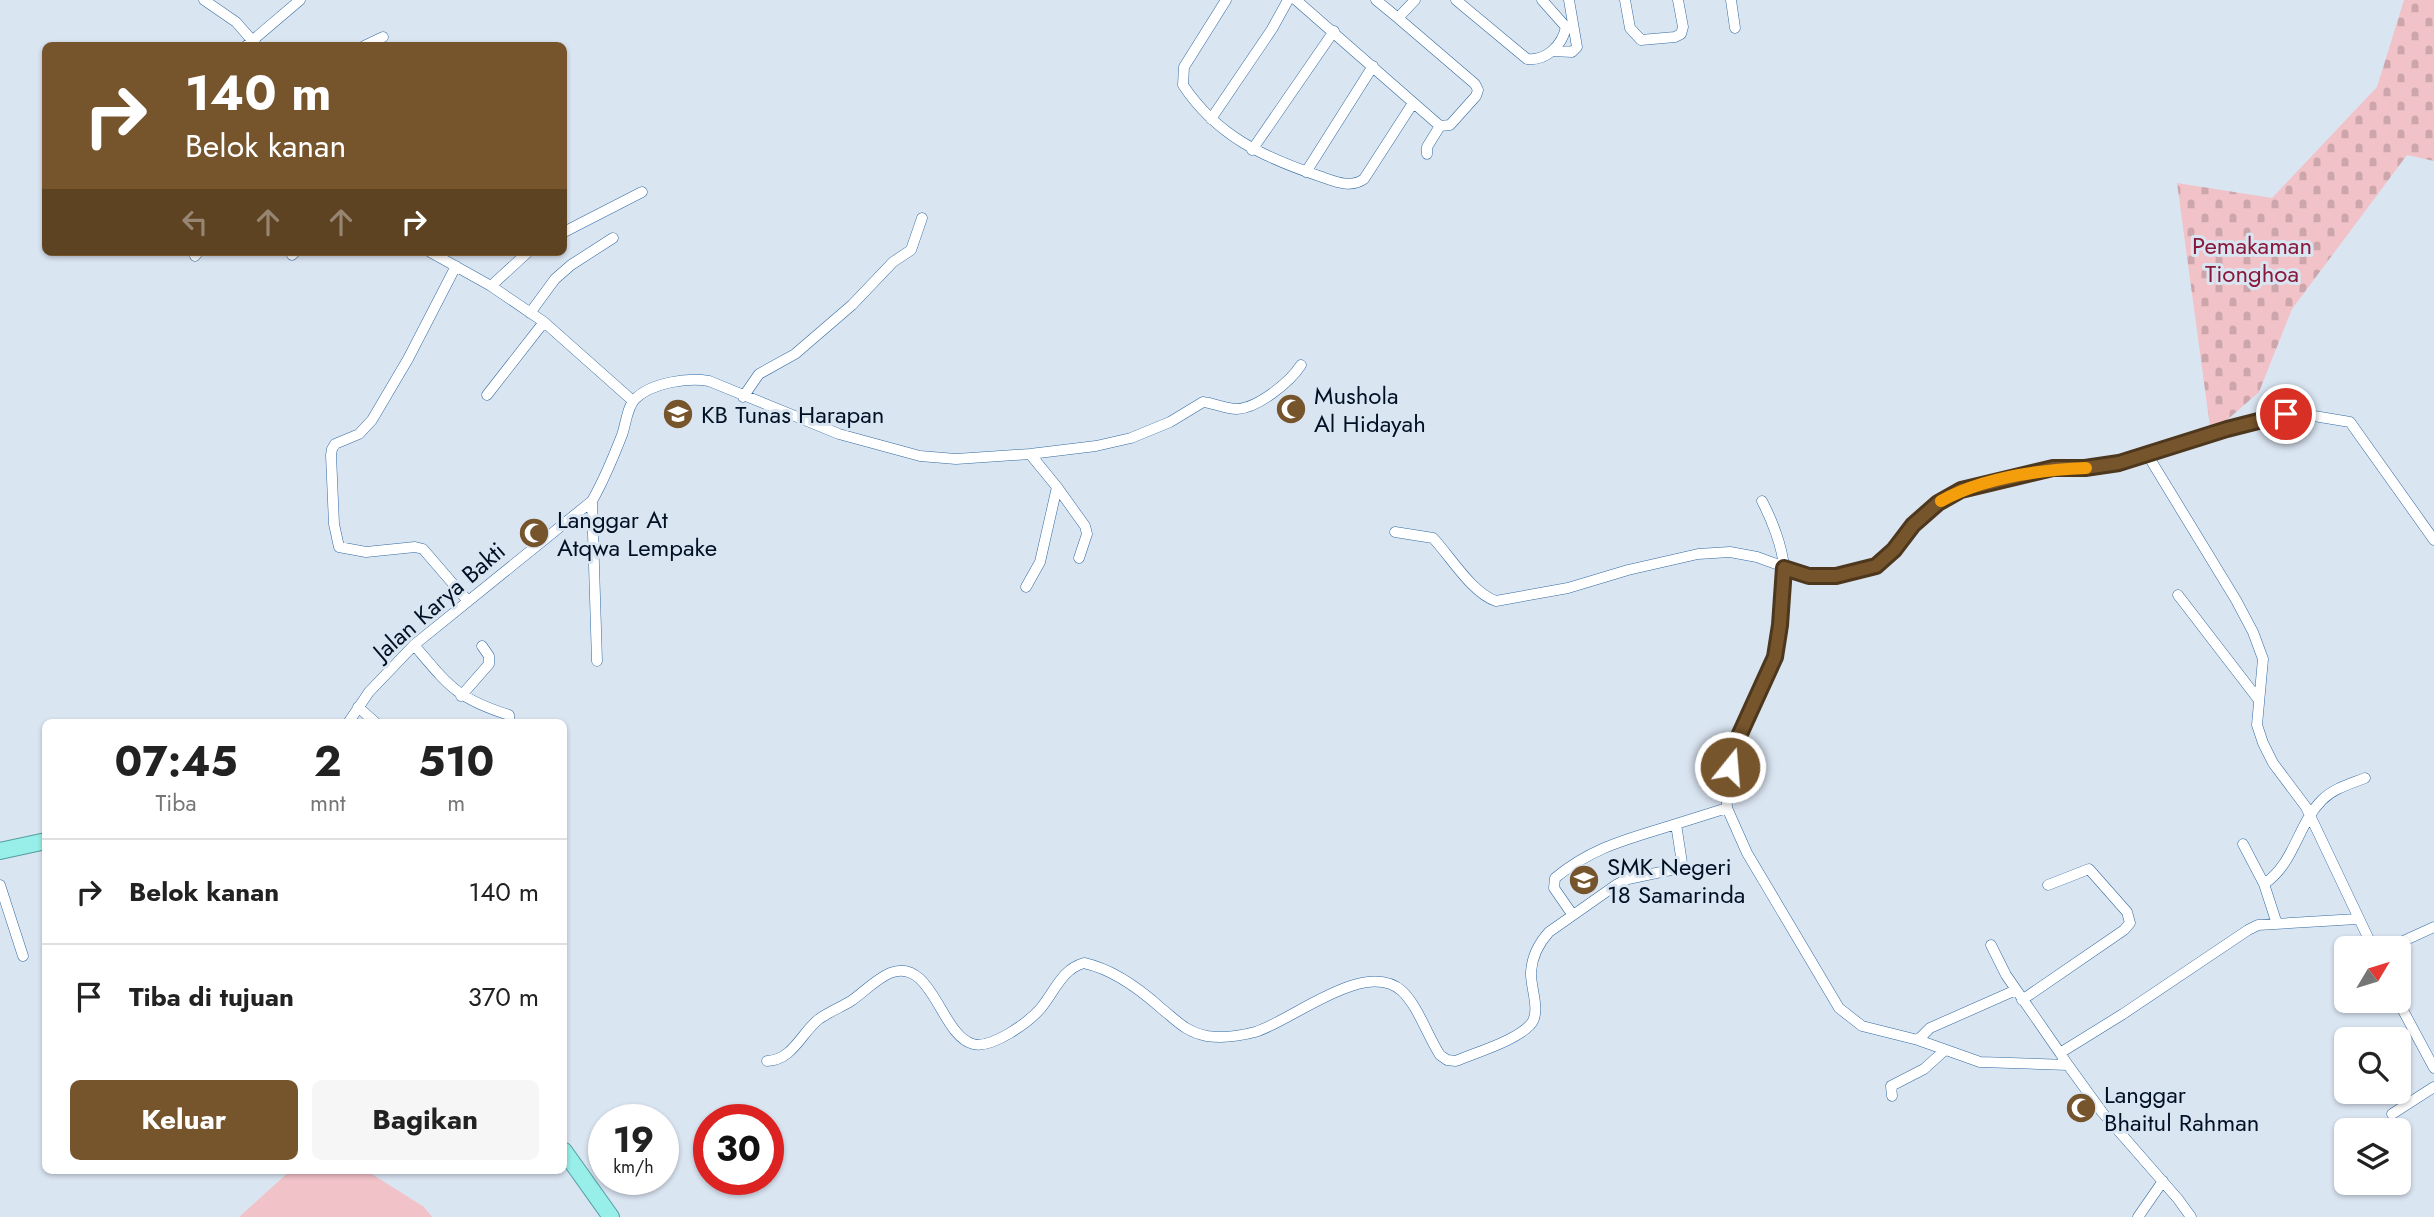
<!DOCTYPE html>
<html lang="id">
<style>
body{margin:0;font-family:Jost,sans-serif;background:#f6f6f6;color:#222;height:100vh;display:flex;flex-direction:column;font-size:26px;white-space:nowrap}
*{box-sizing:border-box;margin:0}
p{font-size:23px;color:#767676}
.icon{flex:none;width:38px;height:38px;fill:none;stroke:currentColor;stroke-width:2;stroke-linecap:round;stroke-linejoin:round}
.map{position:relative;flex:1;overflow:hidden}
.details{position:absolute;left:42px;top:719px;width:525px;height:455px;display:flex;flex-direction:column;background:#fff;border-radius:10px;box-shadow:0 2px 5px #0004}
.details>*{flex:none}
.banner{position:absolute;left:42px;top:42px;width:525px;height:214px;border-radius:10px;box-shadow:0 2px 5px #0004;background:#76542c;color:#fff;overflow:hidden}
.needle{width:46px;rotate:52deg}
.tools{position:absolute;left:2334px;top:936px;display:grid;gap:14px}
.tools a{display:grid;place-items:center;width:77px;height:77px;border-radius:10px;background:#fff;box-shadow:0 2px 5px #0004;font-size:35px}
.speed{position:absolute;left:588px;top:1104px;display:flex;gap:14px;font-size:35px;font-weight:700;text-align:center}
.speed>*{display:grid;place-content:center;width:91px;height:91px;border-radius:50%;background:#fff;box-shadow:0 2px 5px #0004;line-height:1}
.speed small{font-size:18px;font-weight:400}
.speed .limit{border:10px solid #d22;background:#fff;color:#111}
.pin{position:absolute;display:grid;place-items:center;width:60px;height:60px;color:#fff;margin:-30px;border:4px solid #fff;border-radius:50%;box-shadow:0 2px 7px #0007}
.me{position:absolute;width:77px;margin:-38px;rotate:17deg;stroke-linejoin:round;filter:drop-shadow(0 0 5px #0008)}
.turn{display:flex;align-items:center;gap:24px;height:147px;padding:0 28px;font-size:32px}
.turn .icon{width:91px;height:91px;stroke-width:2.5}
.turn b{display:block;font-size:49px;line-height:60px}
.lanes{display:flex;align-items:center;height:66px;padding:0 28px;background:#0003;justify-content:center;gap:35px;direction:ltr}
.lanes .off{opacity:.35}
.eta{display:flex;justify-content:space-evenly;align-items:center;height:119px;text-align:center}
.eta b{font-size:42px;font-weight:700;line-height:49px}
.action{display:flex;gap:14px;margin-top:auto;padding:14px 28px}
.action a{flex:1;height:80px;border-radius:10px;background:#76542c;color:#fff;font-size:28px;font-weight:700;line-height:80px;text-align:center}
.action a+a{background:#f6f6f6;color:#222}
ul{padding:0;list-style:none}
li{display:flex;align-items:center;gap:21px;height:105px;padding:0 28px;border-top:2px solid #e0e0e0}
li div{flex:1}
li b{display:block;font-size:26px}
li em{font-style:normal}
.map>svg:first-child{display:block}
.green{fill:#f1c2c8}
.cemetery{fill:url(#cemetery-stones)}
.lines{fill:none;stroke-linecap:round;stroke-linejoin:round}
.minor-casing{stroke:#316aa0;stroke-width:11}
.trunk-casing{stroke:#529da0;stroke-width:18}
.minor{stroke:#fff;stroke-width:10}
.trunk{stroke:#98eee8;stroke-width:16}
.route-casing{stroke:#4d371d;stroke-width:18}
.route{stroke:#76542c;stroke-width:12}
.slow{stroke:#f59e0b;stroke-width:12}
.labels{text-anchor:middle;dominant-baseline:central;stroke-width:6;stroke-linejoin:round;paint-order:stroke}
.park-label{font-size:24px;fill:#89193a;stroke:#dae5f2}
.poi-label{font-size:24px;fill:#001025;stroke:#dae5f2;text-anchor:start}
.street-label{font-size:24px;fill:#001025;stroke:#dae5f2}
</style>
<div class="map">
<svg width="2434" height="1217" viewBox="0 0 2434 1217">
<defs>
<pattern id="cemetery-stones" width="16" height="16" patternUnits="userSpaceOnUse" patternTransform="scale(1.75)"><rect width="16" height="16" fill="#f1c2c8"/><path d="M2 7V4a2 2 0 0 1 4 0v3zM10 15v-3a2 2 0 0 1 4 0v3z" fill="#cda6ac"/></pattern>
</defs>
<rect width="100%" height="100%" fill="#dae5f2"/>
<path class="green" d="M290,1171H367L424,1207L432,1217H239Z"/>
<path class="cemetery" d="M2404,0H2434V161L2407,155L2292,309L2259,392L2211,434L2177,183L2272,198L2377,87Z"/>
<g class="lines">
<g class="minor-casing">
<path id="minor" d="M204,0L236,22L257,46
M1226,0L1184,67L1183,85C1217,136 1263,157 1319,176C1334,181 1350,189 1364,179L1413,103
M1296,0L1440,126L1450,125L1476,96L1478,90L1475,84L1398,18
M1376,0L1398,18L1415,0
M1456,0L1527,59C1546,61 1562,46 1566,27
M1542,0L1566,27
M1625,0L1630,28L1641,40L1675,37L1681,34L1683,27L1678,0
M1731,0L1735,28
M246,46L300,0
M364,46L383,37
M1553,51L1572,52L1577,47L1569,0
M1211,119L1272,29L1288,0
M1252,150L1334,31
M1427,154V147L1440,126
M1306,172L1373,66
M564,232L642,192
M430,252L491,286L544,322L633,401
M292,255L295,252
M195,256L198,252
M456,266L408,359L372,420L359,434L335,444L332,449L331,455L334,524L339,547L366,552L415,547L423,549L467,600
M491,286L528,252
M530,313L555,279L571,265L613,238
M487,395L544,322
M743,397L759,374L795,354L852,305L893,262L911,250L922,218
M2147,454L2236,600L2253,632L2263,659L2257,725L2263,743L2273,763L2306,807L2373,948
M1057,487L1085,526L1087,534L1079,558
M592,501L597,661
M1395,532L1433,538C1450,556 1472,593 1496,601L1568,588L1628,570L1698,554L1730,552L1757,557L1809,576H1836L1858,572L1876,566L1894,550L1913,525L1938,503L1960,490L2053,468H2085L2119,463L2278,415L2296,413L2350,422L2434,540
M1026,587L1040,562L1057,487L1030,454
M2178,595L2258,699
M414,645C449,686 456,698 509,715L510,723
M461,696L489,664V656L482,646
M358,707L376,723
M348,723L369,692L414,645L592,501C604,480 613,458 622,435C626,424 627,407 635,399C651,383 687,377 709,381L839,434L920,456L956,459L1030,454L1096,446L1131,438L1170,422L1203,402C1214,403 1225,409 1237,409C1258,408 1290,382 1301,365
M1727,808C1724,755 1749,718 1769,672C1780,647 1780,621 1782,594C1783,585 1785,575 1784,567C1782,546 1772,520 1762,501
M2243,844L2264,884L2277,924
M2264,884C2295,863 2297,825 2322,800C2334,788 2350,784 2365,778
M0,885L23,956
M1572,914L1554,888L1555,878C1594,846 1629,839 1676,824
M1991,945L2006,975L2060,1053
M2388,948L2434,927
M2022,1000L2124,930L2130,923L2127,912L2089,869L2048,885
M2398,1001L2434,1068
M1918,1040L1930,1028L2016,990
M767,1061C793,1060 801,1033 819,1019C829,1012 841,1007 851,1001C864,992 876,979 890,973C932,956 941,1036 973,1044C992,1049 1029,1022 1041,1008C1055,991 1062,969 1084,963C1112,969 1141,990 1162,1009C1177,1021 1186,1032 1207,1036C1221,1038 1240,1036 1255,1032C1292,1021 1365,958 1402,991C1418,1006 1428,1037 1440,1055L1447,1060L1456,1061C1477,1052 1515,1041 1530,1025C1542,1013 1530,987 1531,972C1532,956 1539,943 1549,932L1616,885L1628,879L1680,868L1682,863L1676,824L1727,808L1747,853L1839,1008L1862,1026L1918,1040L1980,1062L2068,1065L2060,1053L2123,1014L2248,930L2258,925L2357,919
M2068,1065L2102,1112L2178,1199L2191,1217
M1892,1096L1891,1086L1924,1069L1945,1050
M2392,1114L2434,1087
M2138,1217L2163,1181"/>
</g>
<g class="trunk-casing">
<path id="trunk" d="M0,851L46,841
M564,1151L611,1217"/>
</g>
<use href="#minor" class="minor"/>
<use href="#trunk" class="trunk"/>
</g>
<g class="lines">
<g class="route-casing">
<path id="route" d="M1730,767L1739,736L1775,657L1780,625L1784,568L1809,576H1836L1876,566L1894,550L1913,525L1938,503L1961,490L2053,468H2085L2119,463L2227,429L2286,414"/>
</g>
<use href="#route" class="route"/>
<path class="slow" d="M1941,501C1984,477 2038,470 2086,468"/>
</g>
<defs>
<g id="mosque-disc" transform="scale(1.575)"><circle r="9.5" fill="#76542c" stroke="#dae5f2"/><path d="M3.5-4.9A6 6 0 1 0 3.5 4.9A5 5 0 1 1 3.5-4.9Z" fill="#fff"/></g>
<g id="school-disc" transform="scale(1.575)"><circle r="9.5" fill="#76542c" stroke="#dae5f2"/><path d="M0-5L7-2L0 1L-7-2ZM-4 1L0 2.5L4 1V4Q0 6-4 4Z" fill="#fff"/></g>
</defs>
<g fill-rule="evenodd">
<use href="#mosque-disc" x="1291" y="409"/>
<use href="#school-disc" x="678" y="414"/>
<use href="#mosque-disc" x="534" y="533"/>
<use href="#school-disc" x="1584" y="880"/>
<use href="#mosque-disc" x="2081" y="1108"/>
</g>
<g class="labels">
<g class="park-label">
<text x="2252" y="245">Pemakaman<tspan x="2252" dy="28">Tionghoa</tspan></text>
</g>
<g class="poi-label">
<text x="1314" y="395">Mushola<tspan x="1314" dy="28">Al Hidayah</tspan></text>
<text x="701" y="414">KB Tunas Harapan</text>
<text x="557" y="519">Langgar At<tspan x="557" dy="28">Atqwa Lempake</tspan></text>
<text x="1607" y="866">SMK Negeri<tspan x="1607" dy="28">18 Samarinda</tspan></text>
<text x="2104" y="1094">Langgar<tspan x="2104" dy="28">Bhaitul Rahman</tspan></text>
</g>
<g class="street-label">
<text transform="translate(439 601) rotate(-41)">Jalan Karya Bakti</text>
</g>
</g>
</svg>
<div class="tools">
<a><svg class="needle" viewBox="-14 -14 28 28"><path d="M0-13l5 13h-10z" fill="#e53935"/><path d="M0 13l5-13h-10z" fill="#767676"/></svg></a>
<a><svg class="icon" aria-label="search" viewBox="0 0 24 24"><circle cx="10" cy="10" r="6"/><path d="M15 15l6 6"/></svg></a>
<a><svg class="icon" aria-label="layers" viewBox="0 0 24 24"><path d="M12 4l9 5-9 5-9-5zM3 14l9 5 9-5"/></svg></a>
</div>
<div class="speed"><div>19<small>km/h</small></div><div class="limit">30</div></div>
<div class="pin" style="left:2286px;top:414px;background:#d93025"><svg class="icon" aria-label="arrive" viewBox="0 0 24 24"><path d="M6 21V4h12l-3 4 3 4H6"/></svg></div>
<svg class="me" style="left:1730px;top:767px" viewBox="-20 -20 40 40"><circle r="17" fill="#76542c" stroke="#fff" stroke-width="3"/><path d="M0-11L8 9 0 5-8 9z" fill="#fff"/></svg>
<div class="banner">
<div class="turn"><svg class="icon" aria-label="right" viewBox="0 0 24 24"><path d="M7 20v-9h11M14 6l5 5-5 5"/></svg><div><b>140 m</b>Belok kanan</div></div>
<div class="lanes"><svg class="icon off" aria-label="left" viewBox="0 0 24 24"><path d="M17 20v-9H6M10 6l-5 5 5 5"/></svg><svg class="icon off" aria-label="ahead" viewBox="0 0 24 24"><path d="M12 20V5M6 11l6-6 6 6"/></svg><svg class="icon off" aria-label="ahead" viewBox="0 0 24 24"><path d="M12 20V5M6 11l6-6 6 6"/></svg><svg class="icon" aria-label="right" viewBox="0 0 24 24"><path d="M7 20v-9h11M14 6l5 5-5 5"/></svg></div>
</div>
<section class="details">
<div class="eta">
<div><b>07:45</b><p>Tiba</p></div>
<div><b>2</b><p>mnt</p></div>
<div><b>510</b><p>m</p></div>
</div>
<ul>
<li><svg class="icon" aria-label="right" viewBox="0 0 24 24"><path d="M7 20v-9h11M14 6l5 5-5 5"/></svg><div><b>Belok kanan</b></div><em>140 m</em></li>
<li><svg class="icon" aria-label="arrive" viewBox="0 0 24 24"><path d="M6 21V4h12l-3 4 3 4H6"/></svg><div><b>Tiba di tujuan</b></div><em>370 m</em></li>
</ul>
<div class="action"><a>Keluar</a><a>Bagikan</a></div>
</section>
</div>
